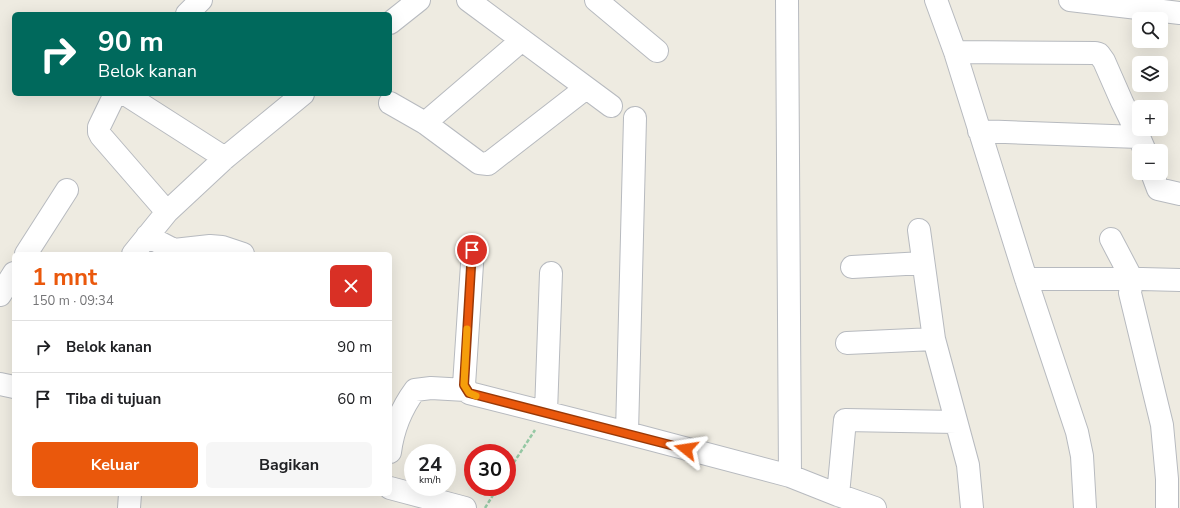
<!DOCTYPE html>
<html lang="id">
<meta charset="utf-8">
<style>
body{margin:0;font-family:"Nunito Sans",sans-serif;background:#f6f6f6;color:#202124;height:100vh;display:flex;flex-direction:column;font-size:15px;white-space:nowrap}
*{box-sizing:border-box;margin:0}
p{font-size:13px;color:#757577}
.icon{flex:none;width:22px;height:22px;fill:none;stroke:currentColor;stroke-width:2;stroke-linecap:round;stroke-linejoin:round}
.map{position:relative;flex:1;overflow:hidden}
.drawer{position:absolute;left:12px;top:252px;width:380px;height:244px;display:flex;flex-direction:column;background:#fff;border-radius:6px;box-shadow:0 4px 16px #0002}
.drawer>*{flex:none}
.guide{position:absolute;left:12px;top:12px;width:380px;height:84px;border-radius:6px;box-shadow:0 4px 16px #0002;background:#00695c;color:#fff;overflow:hidden}
.tools{position:absolute;left:1132px;top:12px;display:grid;gap:8px}
.tools a{display:grid;place-items:center;width:36px;height:36px;border-radius:6px;background:#fff;box-shadow:0 4px 16px #0002;font-size:20px}
.speed{position:absolute;left:404px;top:444px;display:flex;gap:8px;font-size:20px;font-weight:700;text-align:center}
.speed>*{display:grid;place-content:center;width:52px;height:52px;border-radius:50%;background:#fff;box-shadow:0 4px 16px #0002;line-height:1}
.speed small{font-size:10px;font-weight:400}
.speed .limit{border:6px solid #d22;background:#fff;color:#111}
.pin{position:absolute;display:grid;place-items:center;width:34px;height:34px;color:#fff;margin:-17px;border:2px solid #fff;border-radius:50%;box-shadow:0 1px 4px #0007}
.me{position:absolute;width:44px;margin:-22px;rotate:285deg;stroke-linejoin:round;filter:drop-shadow(0 0 3px #0008)}
.turn{display:flex;align-items:center;gap:14px;height:84px;padding:0 20px;font-size:18px}
.turn .icon{width:52px;height:52px;stroke-width:2.5}
.turn b{display:block;font-size:28px;line-height:34px}
.round{display:grid;place-items:center;flex:none;width:42px;height:42px;border-radius:6px;background:#f6f6f6}
.head{display:flex;align-items:center;justify-content:space-between;height:68px;padding:0 20px}
h1{font-size:24px;font-weight:700;line-height:30px;color:#ea580c}
.cta{display:flex;gap:8px;margin-top:auto;padding:8px 20px}
.cta a{flex:1;height:46px;border-radius:6px;background:#ea580c;color:#fff;font-size:16px;font-weight:700;line-height:46px;text-align:center}
.cta a+a{background:#f6f6f6;color:#202124}
ul{padding:0;list-style:none}
li{display:flex;align-items:center;gap:12px;height:52px;padding:0 20px;border-top:1px solid #e0e0e0}
li div{flex:1}
li b{display:block;font-size:15px}
li em{font-style:normal}
.map>svg:first-child{display:block}
.lines{fill:none;stroke-linecap:round;stroke-linejoin:round}
.minor-casing{stroke:#b7babf;stroke-width:24}
.path{stroke:#95c8a4;stroke-width:2.5;stroke-dasharray:4 2;stroke-linecap:butt}
.minor{stroke:#fff;stroke-width:22}
.route-casing{stroke:#983908;stroke-width:10}
.route{stroke:#ea580c;stroke-width:7}
.slow{stroke:#f59e0b;stroke-width:7}
</style>
<div class="map">
<svg width="1180" height="508" viewBox="0 0 1180 508">
<rect width="100%" height="100%" fill="#eeebe1"/>
<g class="lines">
<g class="minor-casing">
<path id="minor" d="M468,0L611,106
M596,0L657,51
M787,0L790,476
M936,0L955,52L1026,279L1077,432L1082,456L1085,508
M1070,0L1180,13
M187,14L201,0
M390,23L419,0
M955,52L1095,53L1099,54L1104,61L1122,102L1139,137L1145,151
M115,94L99,127V132L101,136L167,212
M125,94L225,158
M390,103L425,123L479,163L488,164L586,88
M425,123L522,40
M979,131L1139,137
M1152,173L1158,189L1180,194
M919,230L934,339L968,465L972,508
M147,236L174,250L210,246L222,247L243,254
M473,249L464,385L469,393L627,433L790,476L838,495L875,508
M26,254L67,190
M133,254L167,212L225,158L303,94
M852,267L923,263
M1026,279H1132L1111,239
M0,295L14,273
M847,343L934,339
M0,384L14,387
M546,412L551,273
M627,433L635,118
M390,452C393,429 401,409 415,390L431,388L466,390
M390,488L465,508
M838,495L845,420L956,422
M129,508L130,494
M1167,508V479L1162,425L1130,293L1132,279H1142L1180,280"/>
</g>
<path class="path" d="M507,473L535,430
M485,508L498,487"/>
<use href="#minor" class="minor"/>
</g>
<g class="lines">
<g class="route-casing">
<path id="route" d="M472,250L464,385L469,393L686,449"/>
</g>
<use href="#route" class="route"/>
<path class="slow" d="M467,329L464,385L469,393L476,396"/>
</g>
</svg>
<div class="tools">
<a><svg class="icon" aria-label="search" viewBox="0 0 24 24"><circle cx="10" cy="10" r="6"/><path d="M15 15l6 6"/></svg></a>
<a><svg class="icon" aria-label="layers" viewBox="0 0 24 24"><path d="M12 4l9 5-9 5-9-5zM3 14l9 5 9-5"/></svg></a>
<a>+</a>
<a>−</a>
</div>
<div class="speed"><div>24<small>km/h</small></div><div class="limit">30</div></div>
<div class="pin" style="left:472px;top:250px;background:#d93025"><svg class="icon" aria-label="arrive" viewBox="0 0 24 24"><path d="M6 21V4h12l-3 4 3 4H6"/></svg></div>
<svg class="me" style="left:686px;top:449px" viewBox="-20 -20 40 40"><path d="M0-17L14 15 0 8-14 15z" fill="#ea580c" stroke="#fff" stroke-width="4"/></svg>
<div class="guide">
<div class="turn"><svg class="icon" aria-label="right" viewBox="0 0 24 24"><path d="M7 20v-9h11M14 6l5 5-5 5"/></svg><div><b>90 m</b>Belok kanan</div></div>
</div>
<section class="drawer">
<div class="head"><div><h1>1 mnt</h1><p>150 m · 09:34</p></div><a class="round" style="background:#d93025;color:#fff"><svg class="icon" aria-label="close" viewBox="0 0 24 24"><path d="M6 6l12 12M18 6L6 18"/></svg></a></div>
<ul>
<li><svg class="icon" aria-label="right" viewBox="0 0 24 24"><path d="M7 20v-9h11M14 6l5 5-5 5"/></svg><div><b>Belok kanan</b></div><em>90 m</em></li>
<li><svg class="icon" aria-label="arrive" viewBox="0 0 24 24"><path d="M6 21V4h12l-3 4 3 4H6"/></svg><div><b>Tiba di tujuan</b></div><em>60 m</em></li>
</ul>
<div class="cta"><a>Keluar</a><a>Bagikan</a></div>
</section>
</div>
